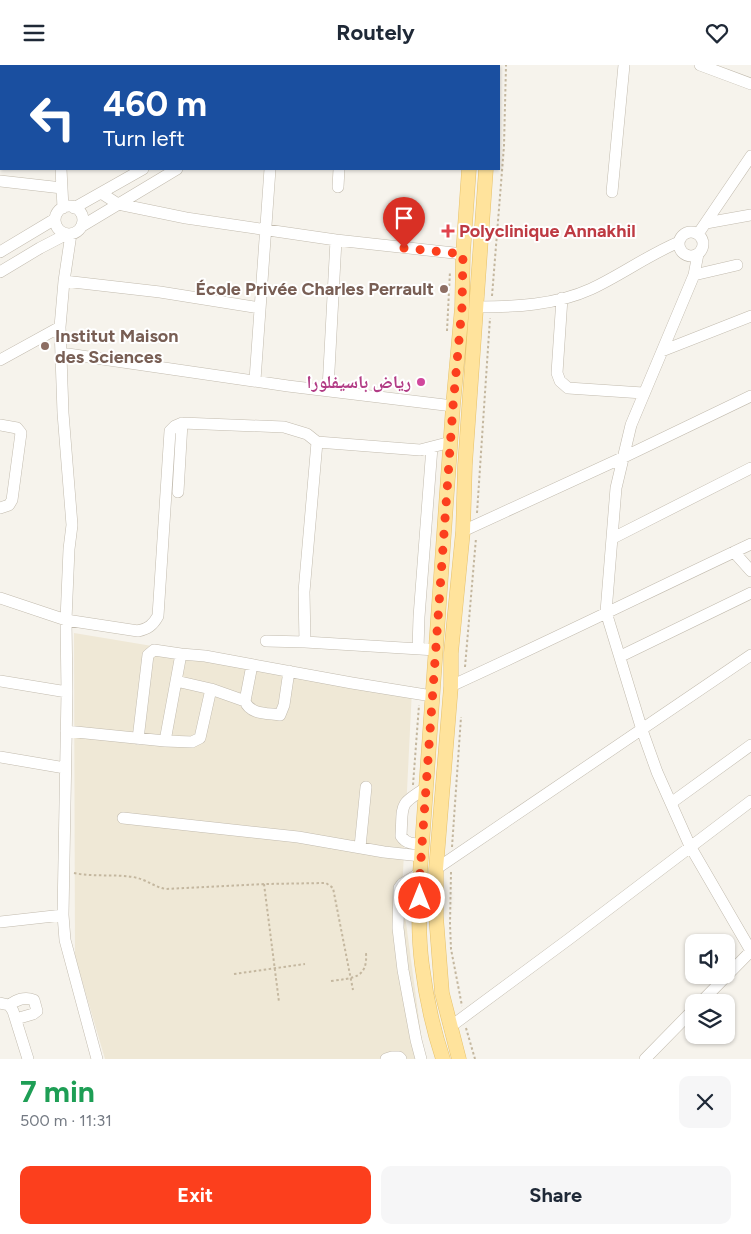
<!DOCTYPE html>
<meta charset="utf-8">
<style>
body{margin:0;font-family:Figtree,"Noto Naskh Arabic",sans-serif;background:#f6f6f7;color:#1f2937;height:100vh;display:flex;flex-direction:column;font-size:19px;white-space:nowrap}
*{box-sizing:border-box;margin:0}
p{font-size:16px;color:#747a83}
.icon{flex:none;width:28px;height:28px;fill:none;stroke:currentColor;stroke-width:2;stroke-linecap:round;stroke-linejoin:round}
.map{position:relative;height:994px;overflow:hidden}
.panel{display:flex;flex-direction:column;background:#fff;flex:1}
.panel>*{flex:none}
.banner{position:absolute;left:0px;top:0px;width:500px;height:105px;box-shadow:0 1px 4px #0004;background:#1a4fa0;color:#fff;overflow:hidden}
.fabs{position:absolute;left:685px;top:869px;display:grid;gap:10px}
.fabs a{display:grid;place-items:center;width:50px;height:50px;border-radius:10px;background:#fff;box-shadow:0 1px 4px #0004;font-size:25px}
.pin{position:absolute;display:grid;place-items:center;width:42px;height:42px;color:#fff;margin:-51px -21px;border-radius:50% 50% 50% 0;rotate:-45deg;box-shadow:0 0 5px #0007}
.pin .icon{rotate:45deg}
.me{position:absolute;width:55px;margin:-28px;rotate:0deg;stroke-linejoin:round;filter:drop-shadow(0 0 4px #0008)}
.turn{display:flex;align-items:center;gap:18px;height:105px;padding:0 20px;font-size:22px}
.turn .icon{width:65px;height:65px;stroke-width:2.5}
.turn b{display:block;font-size:35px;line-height:42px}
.round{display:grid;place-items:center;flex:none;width:52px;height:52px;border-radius:10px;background:#f6f6f7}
.summary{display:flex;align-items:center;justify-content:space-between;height:85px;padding:0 20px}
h1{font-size:30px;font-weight:700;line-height:38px;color:#1e9e55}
.button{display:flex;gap:10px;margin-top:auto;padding:10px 20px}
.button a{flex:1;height:58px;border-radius:10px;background:#fc3f1d;color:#fff;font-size:20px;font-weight:700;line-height:58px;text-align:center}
.button a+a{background:#f6f6f7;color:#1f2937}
header{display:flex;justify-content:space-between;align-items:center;height:65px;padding:0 20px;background:#fff;font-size:22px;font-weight:700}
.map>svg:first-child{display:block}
.education{fill:#efe8d6}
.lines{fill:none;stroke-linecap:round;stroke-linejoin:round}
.minor-casing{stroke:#c2bbae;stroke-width:12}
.major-casing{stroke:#e6c16a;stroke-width:15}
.path{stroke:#c4b79f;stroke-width:2;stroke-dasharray:2.5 2.5;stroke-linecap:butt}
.minor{stroke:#fff;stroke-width:11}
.major{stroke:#ffe39c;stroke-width:14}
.route{stroke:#fc3f1d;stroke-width:9;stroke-dasharray:0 16.2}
.health-dot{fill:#e0444e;stroke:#fff;stroke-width:2}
.education-dot{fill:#8d6e63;stroke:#fff;stroke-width:2}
.hotel-dot{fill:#d1479c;stroke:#fff;stroke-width:2}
.labels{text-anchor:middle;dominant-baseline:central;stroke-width:4;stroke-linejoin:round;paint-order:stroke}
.health-label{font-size:18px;font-weight:bold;fill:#be3a42;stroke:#fff;text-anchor:start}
.education-label{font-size:18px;font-weight:bold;fill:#785e54;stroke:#fff;text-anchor:end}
.hotel-label{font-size:18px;font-weight:bold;fill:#b23c85;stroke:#fff;text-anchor:end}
</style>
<header><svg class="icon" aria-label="menu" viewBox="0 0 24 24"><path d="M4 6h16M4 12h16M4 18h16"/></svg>Routely<svg class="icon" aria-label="heart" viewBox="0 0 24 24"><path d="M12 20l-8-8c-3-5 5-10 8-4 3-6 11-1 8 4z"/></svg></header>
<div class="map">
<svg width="751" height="994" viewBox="0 0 751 994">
<rect width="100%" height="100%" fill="#f6f3ec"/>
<path class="education" d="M74,568L412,624L402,828L423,984L426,994H105L75,892Z"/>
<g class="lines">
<g class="minor-casing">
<path id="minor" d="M700,0L751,19
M59,1V0
M318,1L320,0
M347,1L349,0
M0,45H1
M61,104L63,143
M0,116L62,123
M338,122L339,104
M612,127L624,0
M101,128L118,139L186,153L336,175L463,189
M55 155a14 14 0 1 1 28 0a14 14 0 1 1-28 0Z
M74,143L143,104
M706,158L751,150
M82,161L177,104
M679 179a12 12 0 1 1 24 0a12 12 0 1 1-24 0Z
M71,169L64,216L60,262L63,348L72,460L69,484L66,555L67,627L63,850L65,875L97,994
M698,169L751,91
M0,187L55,154
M698,189L694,210L631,360L616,423L606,547L642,665L657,707L690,781L751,886
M0,207L40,183L67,169
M694,210L737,200
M64,216L160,227L260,243
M562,233L557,308L560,316L568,323L643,328
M477,242C515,242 556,240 591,224C621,210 648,190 679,177
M662,286L751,251
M61,288L288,321L453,341
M0,295L60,262
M255,315L270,104
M328,324L336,175
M0,360L17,363L21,368L12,435L9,440L0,443
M178,427L182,358
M463,466L624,392L751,331
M613,473L751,403
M734,487L751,506
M0,533L66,555L138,566C148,564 153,560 158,551L170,366L175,361L182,358L284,362L307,369L317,377
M266,576L305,577
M418,584L419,552L432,382
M436,585L305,577L304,527L317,377L420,385L451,377
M621,591L751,528
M0,616L67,627
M176,616L211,624
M451,621C552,575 651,526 751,479
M245,636L252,600
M66,666L165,676L181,589L205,591L352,618L432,631
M138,674L148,590L154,585L181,589
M165,676L192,677L200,673L211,624L245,636C250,650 268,648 280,650L284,640L289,606
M0,692L65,703
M671,738L751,680
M123,753L298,772L384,787L421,791
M422,779C414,779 406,779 401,771C403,739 398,740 426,723
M360,782L366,722
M436,804L751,590
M420,808L402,819L399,823L398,863L403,905L416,975L421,994
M0,857L63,850
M0,938L9,940L13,946L28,994
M700,938L751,886
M9,940C17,935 24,931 34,935L37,946L33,949L16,954
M450,962L569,874L751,736
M386,994L392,992H399L401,994
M645,994L694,944"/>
</g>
<g class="major-casing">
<path id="major" d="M473,1V0
M490,1V0
M443,994C433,964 426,932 422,900C418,870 419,838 420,808L453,341L462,242L463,189L469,104
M459,994L442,928L436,851V804L451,621V588L463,466L465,400L486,104"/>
</g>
<path class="path" d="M492,231L504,81L506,0
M447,266L450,206
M477,448L490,253
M465,602L476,473
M413,720L419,640
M452,782L461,652
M451,807L450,859L451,884L462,941
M74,808C93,812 114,809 133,812C146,814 154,822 166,824L264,819L326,818L333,823L353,925
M264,819L279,937
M234,909L305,899
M331,916C352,913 368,914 366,888
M466,963L475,994"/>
<use href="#minor" class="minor"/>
<use href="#major" class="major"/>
</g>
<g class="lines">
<path class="route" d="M404,183L463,189L462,242L453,341L420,808V833"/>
</g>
<path class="health-dot" d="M445.5 158.5h5v5h5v5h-5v5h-5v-5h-5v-5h5z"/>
<g class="education-dot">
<circle cx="444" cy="224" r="5"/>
<circle cx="45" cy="281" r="5"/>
</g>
<circle class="hotel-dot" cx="421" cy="317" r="5"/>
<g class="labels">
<g class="health-label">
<text x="459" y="166">Polyclinique Annakhil</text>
</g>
<g class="education-label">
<text x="434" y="224">École Privée Charles Perrault</text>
<text x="55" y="271" text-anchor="start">Institut Maison<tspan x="55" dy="21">des Sciences</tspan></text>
</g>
<g class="hotel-label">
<text x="411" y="317">رياض باسيفلورا</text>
</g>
</g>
</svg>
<div class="fabs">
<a><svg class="icon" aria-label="sound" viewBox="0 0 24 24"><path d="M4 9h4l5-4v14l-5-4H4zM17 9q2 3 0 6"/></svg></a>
<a><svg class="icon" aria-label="layers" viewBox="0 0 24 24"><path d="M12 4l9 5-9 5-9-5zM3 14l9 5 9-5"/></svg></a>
</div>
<div class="pin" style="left:404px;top:183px;background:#d93025"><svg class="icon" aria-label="arrive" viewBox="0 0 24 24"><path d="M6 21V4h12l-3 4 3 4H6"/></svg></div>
<svg class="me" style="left:420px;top:833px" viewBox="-20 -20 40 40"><circle r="17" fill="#fc3f1d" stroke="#fff" stroke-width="3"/><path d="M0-11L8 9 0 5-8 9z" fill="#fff"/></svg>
<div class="banner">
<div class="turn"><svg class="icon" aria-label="left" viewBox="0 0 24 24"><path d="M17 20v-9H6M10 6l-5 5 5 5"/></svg><div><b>460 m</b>Turn left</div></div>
</div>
</div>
<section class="panel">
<div class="summary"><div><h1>7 min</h1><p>500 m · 11:31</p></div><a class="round"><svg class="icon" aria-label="close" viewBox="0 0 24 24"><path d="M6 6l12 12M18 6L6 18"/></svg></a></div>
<div class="button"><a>Exit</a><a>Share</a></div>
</section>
